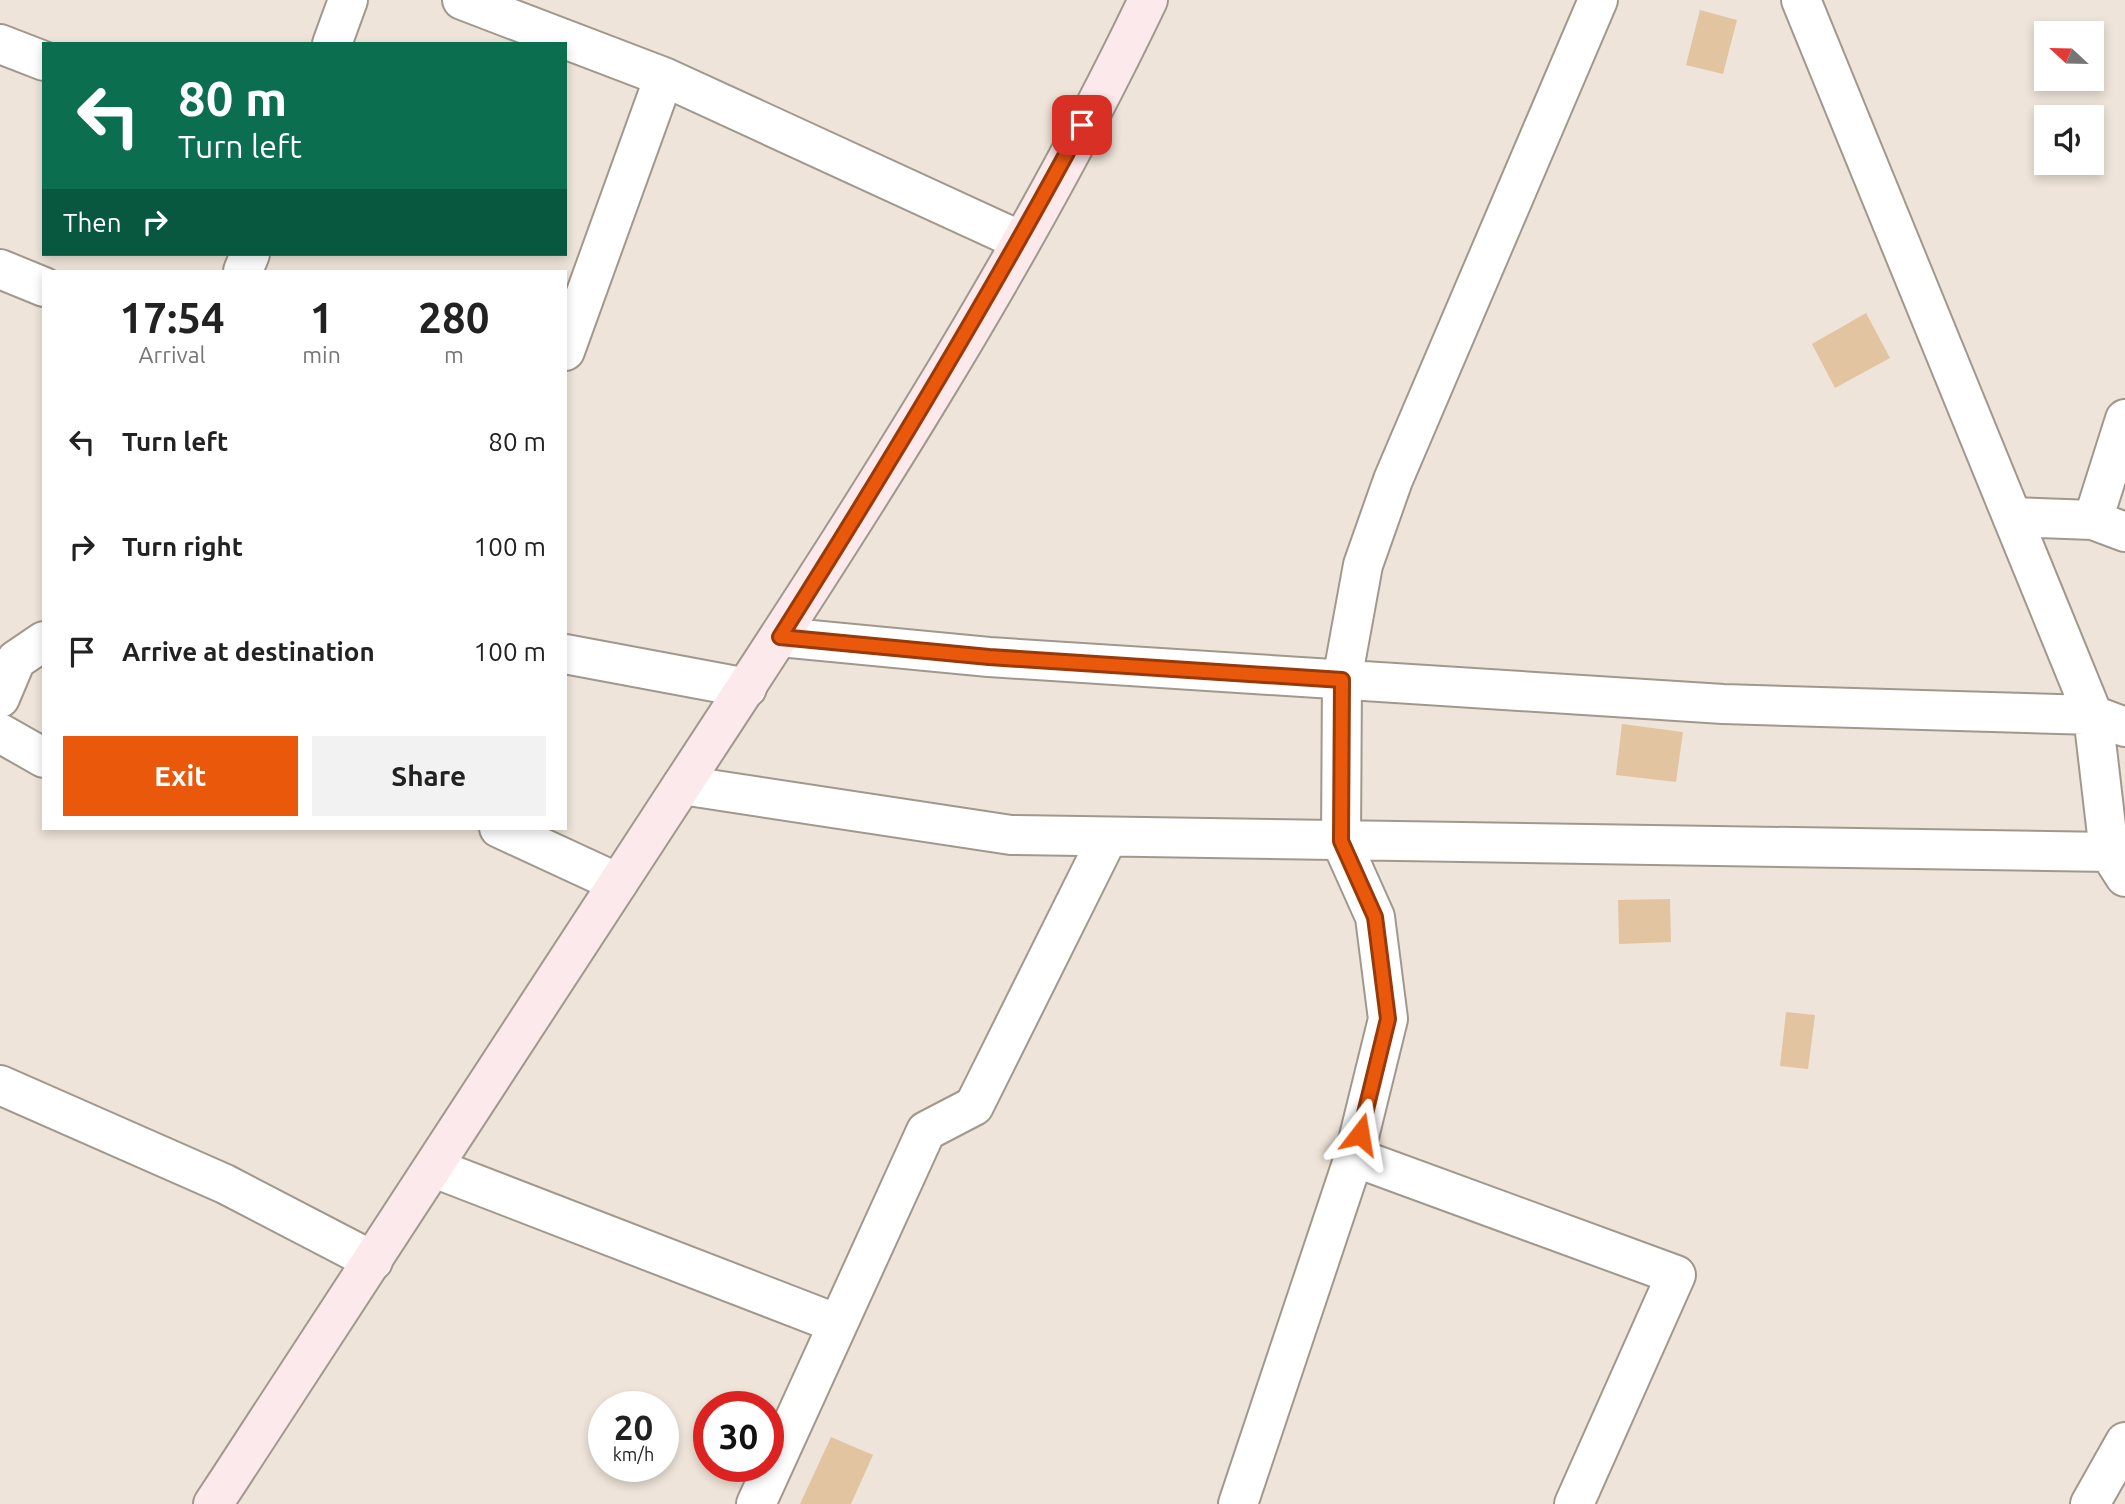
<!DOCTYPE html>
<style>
body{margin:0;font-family:Ubuntu,sans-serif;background:#f2f2f2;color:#222;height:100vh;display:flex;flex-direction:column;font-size:26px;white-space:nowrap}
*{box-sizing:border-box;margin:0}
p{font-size:23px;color:#767676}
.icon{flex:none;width:38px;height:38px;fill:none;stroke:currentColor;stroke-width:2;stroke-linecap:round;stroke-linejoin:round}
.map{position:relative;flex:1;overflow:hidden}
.side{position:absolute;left:42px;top:270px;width:525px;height:560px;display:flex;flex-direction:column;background:#fff;border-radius:0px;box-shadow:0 4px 10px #0003}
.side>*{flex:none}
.hud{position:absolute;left:42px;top:42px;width:525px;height:214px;border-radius:0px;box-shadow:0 4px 10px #0003;background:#0b6e4f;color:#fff;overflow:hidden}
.needle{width:46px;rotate:292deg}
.controls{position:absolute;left:2034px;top:21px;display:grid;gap:14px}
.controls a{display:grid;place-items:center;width:70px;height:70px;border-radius:0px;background:#fff;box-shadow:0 4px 10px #0003;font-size:35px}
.speed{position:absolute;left:588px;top:1391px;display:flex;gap:14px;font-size:35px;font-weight:700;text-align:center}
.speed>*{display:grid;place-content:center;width:91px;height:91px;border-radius:50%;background:#fff;box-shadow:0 4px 10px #0003;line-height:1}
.speed small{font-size:18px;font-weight:400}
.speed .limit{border:10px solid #d22;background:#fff;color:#111}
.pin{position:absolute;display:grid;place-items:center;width:60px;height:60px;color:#fff;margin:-30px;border-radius:14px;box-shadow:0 4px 10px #0006}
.me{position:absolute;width:77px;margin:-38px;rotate:14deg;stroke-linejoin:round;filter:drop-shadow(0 0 5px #0008)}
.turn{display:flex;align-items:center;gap:24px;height:147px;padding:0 21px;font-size:32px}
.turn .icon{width:91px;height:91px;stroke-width:2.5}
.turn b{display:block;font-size:49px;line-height:60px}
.then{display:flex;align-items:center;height:66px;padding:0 21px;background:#0003;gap:14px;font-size:26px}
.eta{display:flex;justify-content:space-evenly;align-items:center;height:119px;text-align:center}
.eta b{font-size:42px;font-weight:700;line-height:49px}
.primary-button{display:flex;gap:14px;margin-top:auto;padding:14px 21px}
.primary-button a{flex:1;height:80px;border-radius:0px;background:#ea580c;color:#fff;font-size:28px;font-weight:700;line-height:80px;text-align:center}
.primary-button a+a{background:#f2f2f2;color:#222}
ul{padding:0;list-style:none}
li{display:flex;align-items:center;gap:21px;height:105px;padding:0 21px}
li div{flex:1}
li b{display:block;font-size:26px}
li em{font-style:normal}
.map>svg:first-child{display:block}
.building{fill:#e3c4a0}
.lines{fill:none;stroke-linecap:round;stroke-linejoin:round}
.minor-casing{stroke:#a1988d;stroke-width:42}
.secondary-casing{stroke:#a1988d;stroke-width:42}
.minor{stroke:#fff;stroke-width:38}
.secondary{stroke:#fbe9ec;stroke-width:38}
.route-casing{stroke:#983908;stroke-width:18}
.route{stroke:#ea580c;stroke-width:12}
</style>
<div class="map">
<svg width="2125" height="1504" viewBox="0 0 2125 1504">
<rect width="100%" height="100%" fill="#eee4d9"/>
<path class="building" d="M1700,10L1737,20L1723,74L1686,65Z
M1866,313L1890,358L1835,388L1812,344Z
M1622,724L1683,732L1676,782L1616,775Z
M1670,899L1671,942L1619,944L1618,900Z
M1786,1012L1815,1015L1808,1069L1780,1066Z
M831,1437L873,1455L851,1504H800Z"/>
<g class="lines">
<g class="minor-casing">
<path id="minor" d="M462,0L664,77L1021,241
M1801,0L2093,715L2109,852L2125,877
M0,44L44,61
M332,44L348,0
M0,269L44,287
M243,271L250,254
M565,351L664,77
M2012,517L2093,520L2125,532
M2093,520L2125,419
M780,637L989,657L1723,704L2093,715L2125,727
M565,654L747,688
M0,698L16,660L44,641
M0,733L44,758
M682,785L1011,835L2109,852
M499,828L618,883
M0,1085L225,1184L373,1261
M434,1168L838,1324
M756,1504L926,1131L974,1106L1108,837
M1238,1504L1354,1157
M1574,1504L1676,1275L1354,1157L1388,1019L1375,917L1341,841L1342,680L1363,565L1393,480L1598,0
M2090,1504L2125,1442"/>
</g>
<g class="secondary-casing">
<path id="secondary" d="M213,1504C370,1266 524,1026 680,788C847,533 1016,276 1148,0"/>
</g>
<use href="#minor" class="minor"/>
<use href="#secondary" class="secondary"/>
</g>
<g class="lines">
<g class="route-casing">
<path id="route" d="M1082,125C988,300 886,469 780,637L989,657L1342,680L1341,841L1375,917L1388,1019L1360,1134"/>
</g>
<use href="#route" class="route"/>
</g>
</svg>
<div class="controls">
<a><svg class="needle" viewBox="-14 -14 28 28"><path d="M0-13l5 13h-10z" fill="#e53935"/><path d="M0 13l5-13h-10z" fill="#767676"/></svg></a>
<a><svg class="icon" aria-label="sound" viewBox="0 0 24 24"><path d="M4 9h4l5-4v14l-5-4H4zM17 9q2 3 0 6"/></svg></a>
</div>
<div class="speed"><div>20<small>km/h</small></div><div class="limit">30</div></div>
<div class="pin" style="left:1082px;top:125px;background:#d93025"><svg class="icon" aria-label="arrive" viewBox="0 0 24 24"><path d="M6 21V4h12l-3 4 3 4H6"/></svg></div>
<svg class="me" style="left:1360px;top:1134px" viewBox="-20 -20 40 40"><path d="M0-17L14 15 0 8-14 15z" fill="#ea580c" stroke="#fff" stroke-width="4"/></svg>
<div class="hud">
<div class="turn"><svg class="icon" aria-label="left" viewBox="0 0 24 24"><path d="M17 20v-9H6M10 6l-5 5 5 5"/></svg><div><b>80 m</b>Turn left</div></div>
<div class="then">Then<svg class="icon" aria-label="right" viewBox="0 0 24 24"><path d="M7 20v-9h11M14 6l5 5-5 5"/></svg></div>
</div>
<section class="side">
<div class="eta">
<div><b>17:54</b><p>Arrival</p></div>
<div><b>1</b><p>min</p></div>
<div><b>280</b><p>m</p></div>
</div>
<ul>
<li><svg class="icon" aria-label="left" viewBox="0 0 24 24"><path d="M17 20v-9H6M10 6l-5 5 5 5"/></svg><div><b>Turn left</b></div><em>80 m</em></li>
<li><svg class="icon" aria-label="right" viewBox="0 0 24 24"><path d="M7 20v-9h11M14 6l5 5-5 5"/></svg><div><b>Turn right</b></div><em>100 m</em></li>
<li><svg class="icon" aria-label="arrive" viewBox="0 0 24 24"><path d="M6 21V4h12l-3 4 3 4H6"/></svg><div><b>Arrive at destination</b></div><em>100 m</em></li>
</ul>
<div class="primary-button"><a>Exit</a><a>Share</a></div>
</section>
</div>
